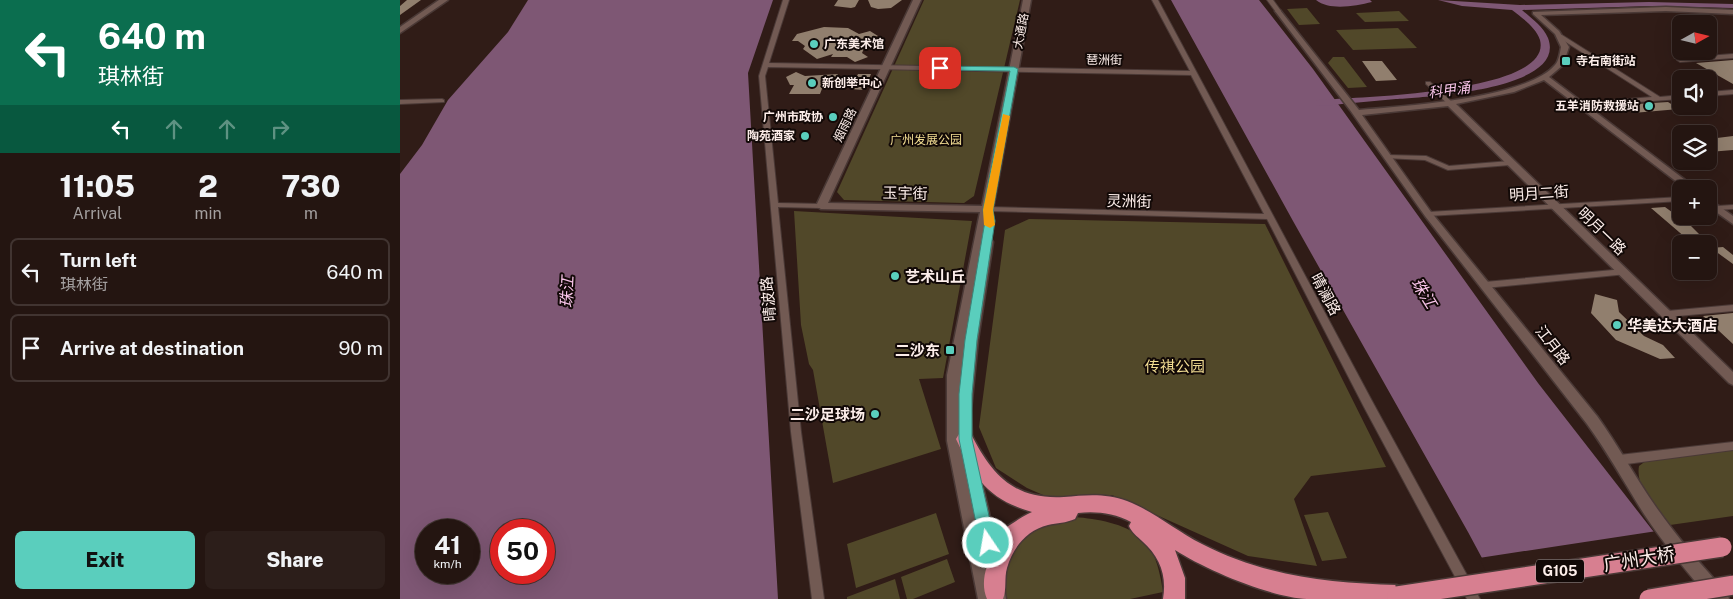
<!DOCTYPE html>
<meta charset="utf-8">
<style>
body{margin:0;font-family:"Public Sans","Noto Sans SC",sans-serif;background:#2c1e1a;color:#f1f3f6;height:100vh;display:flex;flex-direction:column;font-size:19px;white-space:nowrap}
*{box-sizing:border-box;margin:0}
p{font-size:16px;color:#a39f9f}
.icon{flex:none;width:28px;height:28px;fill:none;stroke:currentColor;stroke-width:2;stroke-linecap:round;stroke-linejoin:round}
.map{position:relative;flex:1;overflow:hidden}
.side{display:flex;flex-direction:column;background:#241511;width:400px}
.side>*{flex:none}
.top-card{background:#0b6e4f;color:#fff;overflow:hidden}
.needle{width:32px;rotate:82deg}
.controls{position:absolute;left:1272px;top:15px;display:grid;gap:10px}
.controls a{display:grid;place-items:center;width:45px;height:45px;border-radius:8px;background:#241511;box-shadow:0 5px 20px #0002,0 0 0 1px #413431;font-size:25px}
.speed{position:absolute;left:15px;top:519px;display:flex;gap:10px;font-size:25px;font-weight:700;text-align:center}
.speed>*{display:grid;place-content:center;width:65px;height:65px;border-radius:50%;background:#241511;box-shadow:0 5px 20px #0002,0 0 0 1px #413431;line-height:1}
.speed small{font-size:12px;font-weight:400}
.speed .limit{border:8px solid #d22;background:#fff;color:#111}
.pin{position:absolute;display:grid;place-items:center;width:42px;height:42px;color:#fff;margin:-21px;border-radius:10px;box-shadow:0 2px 8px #0006}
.me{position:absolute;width:55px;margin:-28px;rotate:348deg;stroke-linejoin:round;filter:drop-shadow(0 0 4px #0008)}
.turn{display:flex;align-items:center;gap:18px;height:105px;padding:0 15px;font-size:22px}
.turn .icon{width:65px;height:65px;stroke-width:2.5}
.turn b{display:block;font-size:35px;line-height:42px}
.lanes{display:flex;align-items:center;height:48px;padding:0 15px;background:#0003;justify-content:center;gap:25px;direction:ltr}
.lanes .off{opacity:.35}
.eta{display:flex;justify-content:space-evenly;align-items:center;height:85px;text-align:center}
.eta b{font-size:30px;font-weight:800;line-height:35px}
.action{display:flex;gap:10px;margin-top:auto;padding:10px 15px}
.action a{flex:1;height:58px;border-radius:8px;background:#5acebd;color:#111;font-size:20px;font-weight:800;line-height:58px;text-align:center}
.action a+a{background:#2c1e1a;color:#f1f3f6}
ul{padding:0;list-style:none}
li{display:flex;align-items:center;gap:15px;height:68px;margin:0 10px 8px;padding:0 5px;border:2px solid #413431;border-radius:8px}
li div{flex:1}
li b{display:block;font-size:19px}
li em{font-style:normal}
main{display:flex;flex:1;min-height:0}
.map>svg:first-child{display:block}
.green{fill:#514829}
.water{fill:#7e5774;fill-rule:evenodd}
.pier{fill:#301c17}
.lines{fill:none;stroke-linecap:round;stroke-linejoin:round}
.river{fill:#7e5774;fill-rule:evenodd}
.building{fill:#917f6e}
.minor-casing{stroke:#4a3936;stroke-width:2}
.tertiary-casing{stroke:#4a3936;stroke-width:3}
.secondary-casing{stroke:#4a3936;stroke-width:3}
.trunk-casing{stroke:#4a3936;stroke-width:3}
.minor{fill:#725a53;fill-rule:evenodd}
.tertiary{fill:#725a53;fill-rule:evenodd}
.secondary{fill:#725a53;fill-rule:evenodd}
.trunk{fill:#d77f90;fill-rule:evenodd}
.trunk-bridge-casing{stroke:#4a3936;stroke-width:22;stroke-linecap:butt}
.trunk-bridge{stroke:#d77f90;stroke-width:19}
.route{fill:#5acebd;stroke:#3a867b}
.slow{fill:#f59e0b}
.poi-dot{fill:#5acebd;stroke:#120907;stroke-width:2}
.labels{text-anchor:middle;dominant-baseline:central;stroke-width:4;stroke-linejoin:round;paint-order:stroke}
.far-street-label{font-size:12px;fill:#fdeeea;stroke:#120907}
.far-poi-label{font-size:12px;font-weight:bold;fill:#fdeeea;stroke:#120907;text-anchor:start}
.far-park-label{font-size:12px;fill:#f2dd93;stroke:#120907}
.far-water-label{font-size:14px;font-style:italic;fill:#f9c5ea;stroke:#120907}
.shield{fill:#120907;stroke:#b6a9a6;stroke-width:1}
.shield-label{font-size:14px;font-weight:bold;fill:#fdeeea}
.street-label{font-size:15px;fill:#fdeeea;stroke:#120907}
.poi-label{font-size:15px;font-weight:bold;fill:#fdeeea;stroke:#120907;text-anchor:start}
.park-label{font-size:15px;fill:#f2dd93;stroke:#120907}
.water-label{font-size:16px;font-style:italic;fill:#f9c5ea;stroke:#120907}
.near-street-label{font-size:18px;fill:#fdeeea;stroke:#120907}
</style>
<main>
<section class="side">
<div class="top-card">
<div class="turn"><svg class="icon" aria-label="left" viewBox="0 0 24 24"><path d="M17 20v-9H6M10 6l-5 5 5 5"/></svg><div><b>640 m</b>琪林街</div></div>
<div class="lanes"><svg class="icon" aria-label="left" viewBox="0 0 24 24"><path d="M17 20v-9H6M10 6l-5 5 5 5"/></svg><svg class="icon off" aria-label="ahead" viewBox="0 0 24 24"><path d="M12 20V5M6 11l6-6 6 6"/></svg><svg class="icon off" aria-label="ahead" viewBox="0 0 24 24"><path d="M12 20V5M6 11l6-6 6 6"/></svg><svg class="icon off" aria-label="right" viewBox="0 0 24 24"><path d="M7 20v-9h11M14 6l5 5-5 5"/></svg></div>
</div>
<div class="eta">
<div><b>11:05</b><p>Arrival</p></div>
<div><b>2</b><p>min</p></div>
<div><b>730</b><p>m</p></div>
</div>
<ul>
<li><svg class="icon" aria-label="left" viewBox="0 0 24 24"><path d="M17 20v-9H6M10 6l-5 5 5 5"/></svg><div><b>Turn left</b><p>琪林街</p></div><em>640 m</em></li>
<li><svg class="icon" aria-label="arrive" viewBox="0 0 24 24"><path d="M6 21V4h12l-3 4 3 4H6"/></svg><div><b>Arrive at destination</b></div><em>90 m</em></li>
</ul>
<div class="action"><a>Exit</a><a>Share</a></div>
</section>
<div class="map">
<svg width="1333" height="599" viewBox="0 0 1333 599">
<rect width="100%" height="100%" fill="#301c17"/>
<path class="green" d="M524,0H620L574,196L564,203L444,200L437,192Z
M907,8L920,24L899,25L887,9Z
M999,11L1009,21L965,22L956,13Z
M998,28L1017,48L953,50L936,30Z
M933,57H944L967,87L948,88L928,63Z
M394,211L572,221L543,378L519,379L541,449L433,483L413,370L409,364L401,325Z
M629,219L865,224L986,467L911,476L894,499L917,566L848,556L712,495L650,498L627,488L596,468L579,427L605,230Z
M1333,448V516L1270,525C1257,508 1235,489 1239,466L1247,460Z
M928,512L947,558L922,561L904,515Z
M536,513L549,554L456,588L447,544Z
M675,517C697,519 724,523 742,538C755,548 761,576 763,592L730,599H603C599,577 610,545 630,532C643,523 660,521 675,517Z
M547,559L555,582L513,599H507L501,577Z
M495,579L500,599H447V597Z"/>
<path class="water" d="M128,0H373L348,73L378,599H0V174L22,145L48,100L108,32ZM26,530H69V572H26ZM101,530H144V572H101Z
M771,0H859L913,69L1138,383L1306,599H1104L1068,532L893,221Z
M916,0H970L972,2C955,6 930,11 916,0Z"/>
<path class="pier" d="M1257,531L1309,599H1101L1079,558Z"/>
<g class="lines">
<path class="river" d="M1038,0L1120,5L1249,2L1333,4V8L1249,6L1122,10C1131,18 1143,26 1148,38C1168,90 1024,97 996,99C978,101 960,102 942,104C934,105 924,107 916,105V101L919,100C952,97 1154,94 1140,40C1136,27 1122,18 1112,10L1062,6Z"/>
</g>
<path class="building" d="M7,0H21L0,15V6Z
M438,0H459L455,7L451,8L434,6Z
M468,0H502L491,8L478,9L471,7Z
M424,27L448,28L459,34L470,31L478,36L468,39L462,53L468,57L455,62L447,57H431L433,54L417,59L403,49L405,46L398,41H392L397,34Z
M1333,60V84L1296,63Z
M962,61H982L997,80L976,81Z
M396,72L405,76L438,74L432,86H423L420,94H389L394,85H390L386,77Z
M458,74H471L464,90L450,89Z
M1268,102L1279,109L1233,113L1221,105Z
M1333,136V150L1309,152V139Z
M1265,207L1291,226L1309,244H1293L1251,208Z
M1323,247L1333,255V264L1311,248Z
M1195,294L1217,300L1219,312L1244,336L1263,345L1275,358L1260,359L1216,340L1191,313Z
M1333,313V344L1303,316Z"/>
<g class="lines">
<g class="minor-casing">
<path id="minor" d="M383,0H389L369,63L790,71L752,0H758L972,401L1080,599H1067L964,407L867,219L588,211L584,209L588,207L864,214L791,75L368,67L365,76L378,203L421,204L425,206L421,208L378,207L401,432L424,599H412L391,432L359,76Z
M867,0H873L881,11L880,12H876Z
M1158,35H1162L1260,97L1281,95V99L1179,106V104L1181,103L1252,97L1158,37Z
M1333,54V58L1280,62L1277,60L1280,58Z
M1026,82H1030L1052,102V104H1048L1026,84Z
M1333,90V94L1309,96V92Z
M42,99L44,100V102L0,104V100Z
M987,155L1026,156L1049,166L1110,161L1114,163L1110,165L1048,170L1025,160L985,158L984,157Z
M1281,197V201L1028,216L1024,214L1028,212Z
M1333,205V209L1317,210L1313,208L1317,206Z
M1224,269L1228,272L1227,274L1085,288L1081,285L1085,282Z
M1333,305V311L1267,317L1263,314L1267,311Z
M1333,442V450L1219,465L1215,463L1214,460L1215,457L1219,455Z"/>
</g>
<g class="tertiary-casing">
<path id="tertiary" d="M1266,7L1333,10V14L1266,11L1141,15L1159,31L1169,47L1163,65L1149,77L1297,189H1286L1144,80L1114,92L1056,104L1333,372V385L1329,383L1048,106L962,115L1031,212L1197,416C1218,445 1235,477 1256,507C1277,537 1302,566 1327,593L1329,599H1310C1287,572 1264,544 1244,514C1225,484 1208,453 1187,424L1025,216L950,110L875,11L880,10L959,110C1004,106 1126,99 1155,65C1159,61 1160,52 1161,47L1155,34L1133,14V12Z
M1309,199L1333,216V224L1309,207Z"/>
</g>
<g class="secondary-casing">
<path id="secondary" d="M39,0H48L0,33V27Z
M513,0H521L428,203L582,206L623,0H631L593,209L585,239H591L593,242L578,340L571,410L572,439L596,543L606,599H578L547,441V375L580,212L421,209L416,206Z"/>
</g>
<g class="trunk-casing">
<path id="trunk" d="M565,432L571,434C592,475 614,500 664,497C686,495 706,493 727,501C755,512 776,531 802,544C864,576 929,583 997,585L1005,589L1008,596L1006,599C973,599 940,599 907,599C870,597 806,570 775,550L785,578V599H763C767,575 760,557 742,541C737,536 732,533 729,526L731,522C714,513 696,511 678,513L675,519C666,523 657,523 648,525C627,530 613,547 607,568C604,578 607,589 603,599H587C580,583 586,565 594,551L584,550L567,543L564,536L567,529L574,527C604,538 607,523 632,512C589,500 574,478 556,439L559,434Z"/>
</g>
<use href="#minor" class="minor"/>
<use href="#tertiary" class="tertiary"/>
<use href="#secondary" class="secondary"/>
<use href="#trunk" class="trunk"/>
<g class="trunk-bridge-casing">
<path id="trunk-bridge" d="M997,596L1322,547
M1249,599L1333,585"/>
</g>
<use href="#trunk-bridge" class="trunk-bridge"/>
</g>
<path class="route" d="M537,66L614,67L618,69L593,210L595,221L577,340L572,394V439L595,543L593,548L588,550L582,548L580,543L559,439V394L565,340L585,221L583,210L610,71L540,70L536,68Z"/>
<path class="slow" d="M603,114L610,116L593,210L595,225L590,228L584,225L583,210Z"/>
<g class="poi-dot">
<circle cx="414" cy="44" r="5"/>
<rect x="1161" y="56" width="10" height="10" rx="2.5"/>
<circle cx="412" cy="83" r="5"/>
<circle cx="1249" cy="106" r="5"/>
<circle cx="433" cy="117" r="5"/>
<circle cx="405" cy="136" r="5"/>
<circle cx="495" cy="276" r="5"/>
<circle cx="1217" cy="325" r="5"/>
<rect x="545" y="345" width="10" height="10" rx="2.5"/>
<circle cx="475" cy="414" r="5"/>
</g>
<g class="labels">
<g class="far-street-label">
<text transform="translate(621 31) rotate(-79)">大通路</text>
<text transform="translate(704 60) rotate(1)">琶洲街</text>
<text transform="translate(445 125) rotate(-64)">烟雨路</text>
</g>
<g class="far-poi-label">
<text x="424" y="44">广东美术馆</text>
<text x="1176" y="61">寺右南街站</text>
<text x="422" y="83">新创举中心</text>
<text x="1239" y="106" text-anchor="end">五羊消防救援站</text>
<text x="423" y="117" text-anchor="end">广州市政协</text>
<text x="395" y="136" text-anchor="end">陶苑酒家</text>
</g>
<g class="far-park-label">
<text x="526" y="140">广州发展公园</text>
</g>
<g class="far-water-label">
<text transform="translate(1049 90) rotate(-8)">科甲涌</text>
</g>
<rect class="shield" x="1136" y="559.5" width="48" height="23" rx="4"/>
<g class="shield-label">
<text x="1160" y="571">G105</text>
</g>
<g class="street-label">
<text transform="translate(505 193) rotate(1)">玉宇街</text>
<text transform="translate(1139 193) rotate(-4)">明月二街</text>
<text transform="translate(729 201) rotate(1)">灵洲街</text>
<text transform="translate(1202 231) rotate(44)">明月一路</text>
<text transform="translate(926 294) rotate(62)">晴澜路</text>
<text transform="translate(368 299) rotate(-95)">晴波路</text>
<text transform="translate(1153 345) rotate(52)">江月路</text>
</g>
<g class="poi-label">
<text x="505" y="276">艺术山丘</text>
<text x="1227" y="325">华美达大酒店</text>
<text x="540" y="350" text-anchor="end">二沙东</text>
<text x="465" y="414" text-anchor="end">二沙足球场</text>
</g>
<g class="park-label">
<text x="775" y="366">传祺公园</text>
</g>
<g class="water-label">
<text transform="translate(167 292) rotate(-87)">珠江</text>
<text transform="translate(1024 293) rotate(58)">珠江</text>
</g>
<g class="near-street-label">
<text transform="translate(1239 559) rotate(-9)">广州大桥</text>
</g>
</g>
</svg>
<div class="controls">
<a><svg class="needle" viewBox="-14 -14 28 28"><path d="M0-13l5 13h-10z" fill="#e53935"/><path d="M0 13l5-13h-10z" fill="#a39f9f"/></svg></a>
<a><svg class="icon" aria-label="sound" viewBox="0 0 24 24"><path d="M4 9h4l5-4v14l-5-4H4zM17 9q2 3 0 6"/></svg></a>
<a><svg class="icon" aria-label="layers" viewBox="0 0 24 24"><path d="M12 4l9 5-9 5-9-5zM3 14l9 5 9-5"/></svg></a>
<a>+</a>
<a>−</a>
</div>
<div class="speed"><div>41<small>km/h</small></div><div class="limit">50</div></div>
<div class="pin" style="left:540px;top:68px;background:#d93025"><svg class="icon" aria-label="arrive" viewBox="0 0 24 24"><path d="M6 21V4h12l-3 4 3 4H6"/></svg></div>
<svg class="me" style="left:588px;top:543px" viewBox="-20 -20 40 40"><circle r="17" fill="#5acebd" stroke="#fff" stroke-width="3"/><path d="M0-11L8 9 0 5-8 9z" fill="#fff"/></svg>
</div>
</main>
